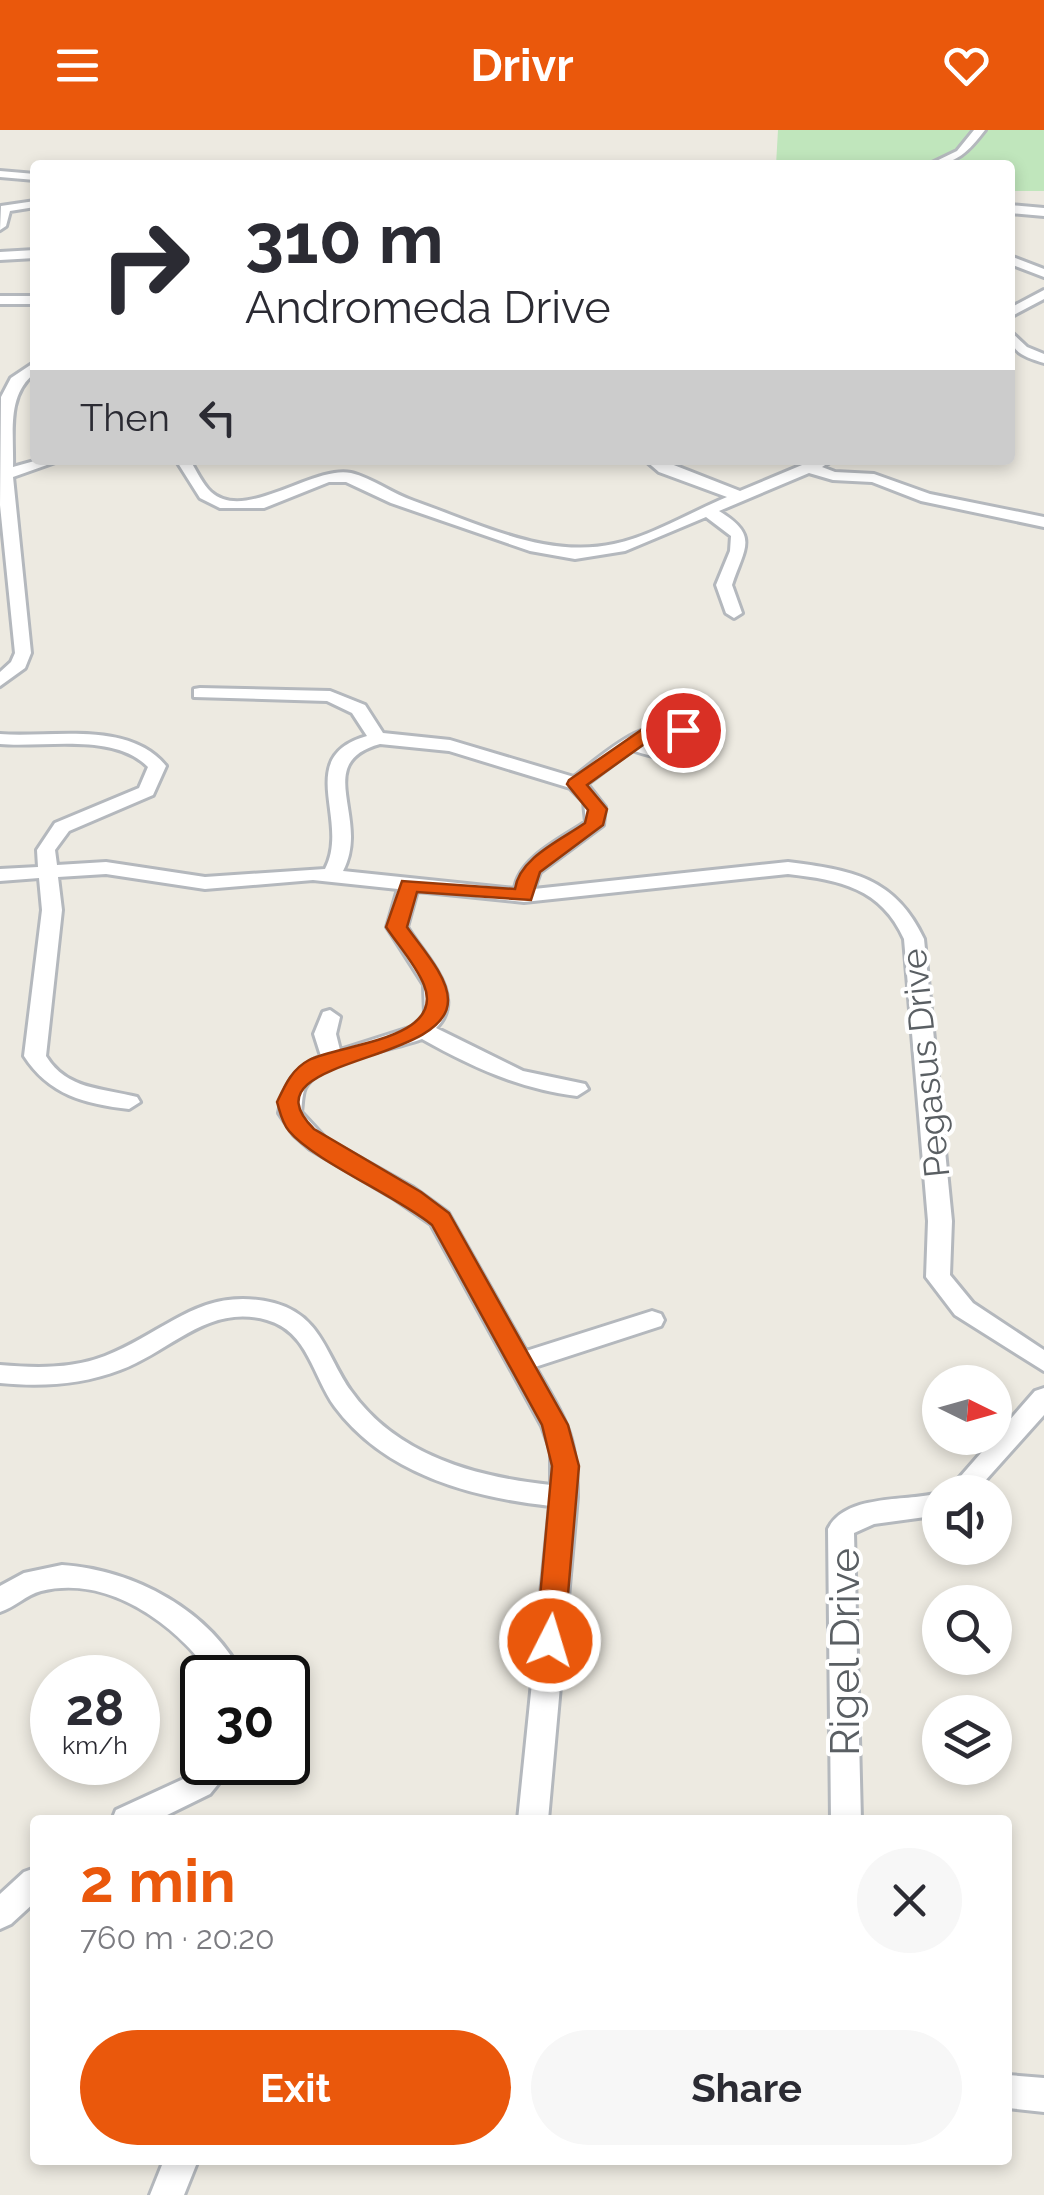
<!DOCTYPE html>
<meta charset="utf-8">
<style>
body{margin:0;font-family:Raleway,sans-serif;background:#f7f7f7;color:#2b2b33;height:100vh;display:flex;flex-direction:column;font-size:38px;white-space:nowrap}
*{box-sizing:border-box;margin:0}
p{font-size:32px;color:#7c7c81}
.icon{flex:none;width:55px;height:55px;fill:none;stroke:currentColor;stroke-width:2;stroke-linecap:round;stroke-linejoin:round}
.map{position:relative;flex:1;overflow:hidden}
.details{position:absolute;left:30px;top:1685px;width:982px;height:350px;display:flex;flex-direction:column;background:#fff;border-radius:10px;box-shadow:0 5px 15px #0003}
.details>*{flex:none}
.hud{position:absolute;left:30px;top:30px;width:985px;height:305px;border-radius:10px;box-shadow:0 5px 15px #0003;background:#fff;color:#2b2b33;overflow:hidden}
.needle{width:65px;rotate:95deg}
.controls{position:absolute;left:922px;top:1235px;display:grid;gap:20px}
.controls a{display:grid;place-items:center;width:90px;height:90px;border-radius:50%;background:#fff;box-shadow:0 5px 15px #0003;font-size:50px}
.speed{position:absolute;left:30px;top:1525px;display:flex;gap:20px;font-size:50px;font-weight:700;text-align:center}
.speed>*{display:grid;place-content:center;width:130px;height:130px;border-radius:50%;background:#fff;box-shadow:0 5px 15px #0003;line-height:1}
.speed small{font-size:25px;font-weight:400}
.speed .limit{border:5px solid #111;border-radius:15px;background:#fff;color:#111}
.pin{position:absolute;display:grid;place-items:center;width:85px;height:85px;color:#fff;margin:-42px;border:5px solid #fff;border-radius:50%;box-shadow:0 2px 10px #0007}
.me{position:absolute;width:110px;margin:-55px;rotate:5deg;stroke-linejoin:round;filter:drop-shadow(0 0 8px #0008)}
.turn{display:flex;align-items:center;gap:35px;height:210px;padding:0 50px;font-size:45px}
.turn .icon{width:130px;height:130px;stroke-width:2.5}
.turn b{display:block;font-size:70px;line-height:85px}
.then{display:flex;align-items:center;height:95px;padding:0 50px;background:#0003;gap:20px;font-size:38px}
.round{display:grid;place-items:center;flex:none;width:105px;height:105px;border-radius:52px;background:#f7f7f7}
.headline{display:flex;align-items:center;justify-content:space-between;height:170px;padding:0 50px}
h1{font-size:60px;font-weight:700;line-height:75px;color:#ea580c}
.cta{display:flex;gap:20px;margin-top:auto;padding:20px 50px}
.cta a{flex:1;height:115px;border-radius:60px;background:#ea580c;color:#fff;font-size:40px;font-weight:700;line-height:115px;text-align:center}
.cta a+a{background:#f7f7f7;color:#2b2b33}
header{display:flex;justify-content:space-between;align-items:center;height:130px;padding:0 50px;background:#ea580c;color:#fff;font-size:45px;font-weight:700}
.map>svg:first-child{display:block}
.green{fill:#c0e6bc}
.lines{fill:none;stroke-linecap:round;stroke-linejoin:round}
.minor-casing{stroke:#b4b8bd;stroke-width:6}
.minor{fill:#fff;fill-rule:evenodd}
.route{fill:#ea580c;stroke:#983908;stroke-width:2.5}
.labels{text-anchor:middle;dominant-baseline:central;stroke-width:8;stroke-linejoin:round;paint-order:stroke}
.street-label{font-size:35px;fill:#5a5f63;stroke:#fff}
.near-street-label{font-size:42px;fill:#5a5f63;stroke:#fff}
</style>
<header><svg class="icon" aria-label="menu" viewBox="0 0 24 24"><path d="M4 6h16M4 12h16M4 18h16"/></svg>Drivr<svg class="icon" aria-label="heart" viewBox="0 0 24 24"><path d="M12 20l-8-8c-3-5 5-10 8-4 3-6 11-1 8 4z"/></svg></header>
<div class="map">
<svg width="1044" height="2065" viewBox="0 0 1044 2065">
<rect width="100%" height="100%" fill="#edeae1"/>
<path class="green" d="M778,0H1044V61H1010V35H776Z"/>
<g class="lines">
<g class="minor-casing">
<path id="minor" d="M974,0H985C969,21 956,35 928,35L957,21Z
M0,41L35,44V50L0,47Z
M35,71V77L10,81L6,96L0,100L1,76Z
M1010,75L1044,78V86L1010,83Z
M35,120V128L0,130V122Z
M1010,126L1044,139V147L1010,134Z
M1044,160V169L1010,187V178Z
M0,166H35V174H0Z
M1010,201L1027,217L1044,224V233C1025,227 1010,223 1010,201Z
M35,232V243C6,265 14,303 13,337L38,330H61L13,347L31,523L25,538L0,556V542L11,532L15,523L0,375L1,267L11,248Z
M176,330H190C196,340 203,355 211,362C245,393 313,335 351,343C372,348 393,364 414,371C477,393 546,429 614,414C652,406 691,382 727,367L659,342L645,330H661L740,361L814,330H833L822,337L835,342L874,344L930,364L1044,387V397L921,371L872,352L833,350L809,343L719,381C760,406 744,418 732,455L742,483L734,488L726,483L716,455L730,421L731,406L706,387L625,421L575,429L530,421L391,373L346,352H329L264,378H220L200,368Z
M200,558L330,561L365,575L383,603L450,610L574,647C608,621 643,586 689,596L703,612C684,636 658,629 632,620L587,654L605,677L603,695L540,742L534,759L788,732C851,740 895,747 924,809L952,1091L950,1145L973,1173L1044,1220V1241L955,1185L926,1147L928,1091L904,809C881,758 840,750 788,744L524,772L417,761L407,797C424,826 468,866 436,898L523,941L585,954L588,959L577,966C520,959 472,937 422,909C393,920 319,930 305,958C302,964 302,976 301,982L326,1009L412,1057L448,1083L526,1221L652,1181L661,1184L664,1190L661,1196L535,1237C565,1290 577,1303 577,1367L548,1690H518L550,1376C470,1367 385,1344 335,1277C313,1247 308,1201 267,1190C208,1173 170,1222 120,1240C81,1255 41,1257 0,1253V1235C35,1238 72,1239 105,1226C167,1202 201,1155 274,1173C322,1186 326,1226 351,1261C397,1326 476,1347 551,1355V1321L542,1296L431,1094L395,1069L310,1019L294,1005L279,983C284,954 293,939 321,926L314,904L323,882L330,880L340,887L336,904L340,920L412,897L425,885L424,855L387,797L398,759L313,750L205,759L106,744L58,747L62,780L46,926C67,960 102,958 137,967L140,972L129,979C85,974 49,965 24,926L42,780L39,748L0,751V739L38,737L37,720L55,693L139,658L148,637C114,602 44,618 0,614V604C52,608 129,590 166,636L153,665L69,701L55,720L57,735L106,732L205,747L325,739C351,690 293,627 367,606L352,583L327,571L194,567V559ZM678,605L684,612L675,618L645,612L659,606ZM380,614L449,621L570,658L584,672L586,692C561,709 519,728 515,759L343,741C371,688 311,633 380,614Z
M1044,1258V1285L975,1362H947L1035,1261Z
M940,1363V1385L874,1394L854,1403L861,1690H831L828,1399C846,1363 907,1372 940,1363Z
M62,1435C134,1440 211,1480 244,1548H214C177,1495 109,1444 41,1461C26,1465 15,1477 0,1482V1456L24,1443Z
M202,1632H236L210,1664L157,1690H112L116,1680L190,1646Z
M35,1738V1772L11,1794L0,1799V1764L24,1742Z
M1008,1945L1044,1948V1982L1008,1978Z
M164,2030H198L184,2065H150Z"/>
</g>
<use href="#minor" class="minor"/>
</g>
<path class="route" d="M647,596L683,594L692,600L683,605H657L587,655L607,679L603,695L540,742L531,770L417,762L407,797C420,816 448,846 448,870C449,935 241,927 314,999L421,1062L449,1083L568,1295L579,1336L564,1511L560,1519H540L536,1511L552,1336L542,1295L432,1095C395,1065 314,1031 289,1001C282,993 280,982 277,972C285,955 292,939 309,930C340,914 446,910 424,855C416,835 398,815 386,797L402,751L515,759C519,728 561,710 585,693L588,680L567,654L569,650Z"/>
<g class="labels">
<g class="street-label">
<text transform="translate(925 933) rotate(-96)">Pegasus Drive</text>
</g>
<g class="near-street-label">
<text transform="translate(844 1522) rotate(-90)">Rigel Drive</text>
</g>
</g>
</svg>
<div class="controls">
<a><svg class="needle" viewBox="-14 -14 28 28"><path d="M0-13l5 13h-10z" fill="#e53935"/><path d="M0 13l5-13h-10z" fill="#7c7c81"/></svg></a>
<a><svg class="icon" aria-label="sound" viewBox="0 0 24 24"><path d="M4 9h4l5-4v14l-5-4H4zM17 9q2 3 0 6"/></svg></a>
<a><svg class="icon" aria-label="search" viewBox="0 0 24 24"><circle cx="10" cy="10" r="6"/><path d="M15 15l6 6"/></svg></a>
<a><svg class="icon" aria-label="layers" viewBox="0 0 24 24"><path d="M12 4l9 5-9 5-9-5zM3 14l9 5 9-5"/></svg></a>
</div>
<div class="speed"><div>28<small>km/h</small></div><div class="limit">30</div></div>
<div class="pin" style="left:683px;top:600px;background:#d93025"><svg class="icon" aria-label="arrive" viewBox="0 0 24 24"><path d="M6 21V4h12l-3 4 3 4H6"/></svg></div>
<svg class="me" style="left:550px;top:1511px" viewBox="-20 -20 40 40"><circle r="17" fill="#ea580c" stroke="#fff" stroke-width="3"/><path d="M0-11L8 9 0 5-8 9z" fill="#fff"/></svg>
<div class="hud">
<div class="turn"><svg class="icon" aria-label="right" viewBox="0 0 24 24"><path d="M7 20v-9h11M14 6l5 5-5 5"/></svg><div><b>310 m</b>Andromeda Drive</div></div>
<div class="then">Then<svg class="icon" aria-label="left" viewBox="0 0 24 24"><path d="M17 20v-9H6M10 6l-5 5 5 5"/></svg></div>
</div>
<section class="details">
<div class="headline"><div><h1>2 min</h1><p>760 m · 20:20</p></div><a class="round"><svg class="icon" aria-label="close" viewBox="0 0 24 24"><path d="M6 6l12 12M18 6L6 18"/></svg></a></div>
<div class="cta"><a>Exit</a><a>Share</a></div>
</section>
</div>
